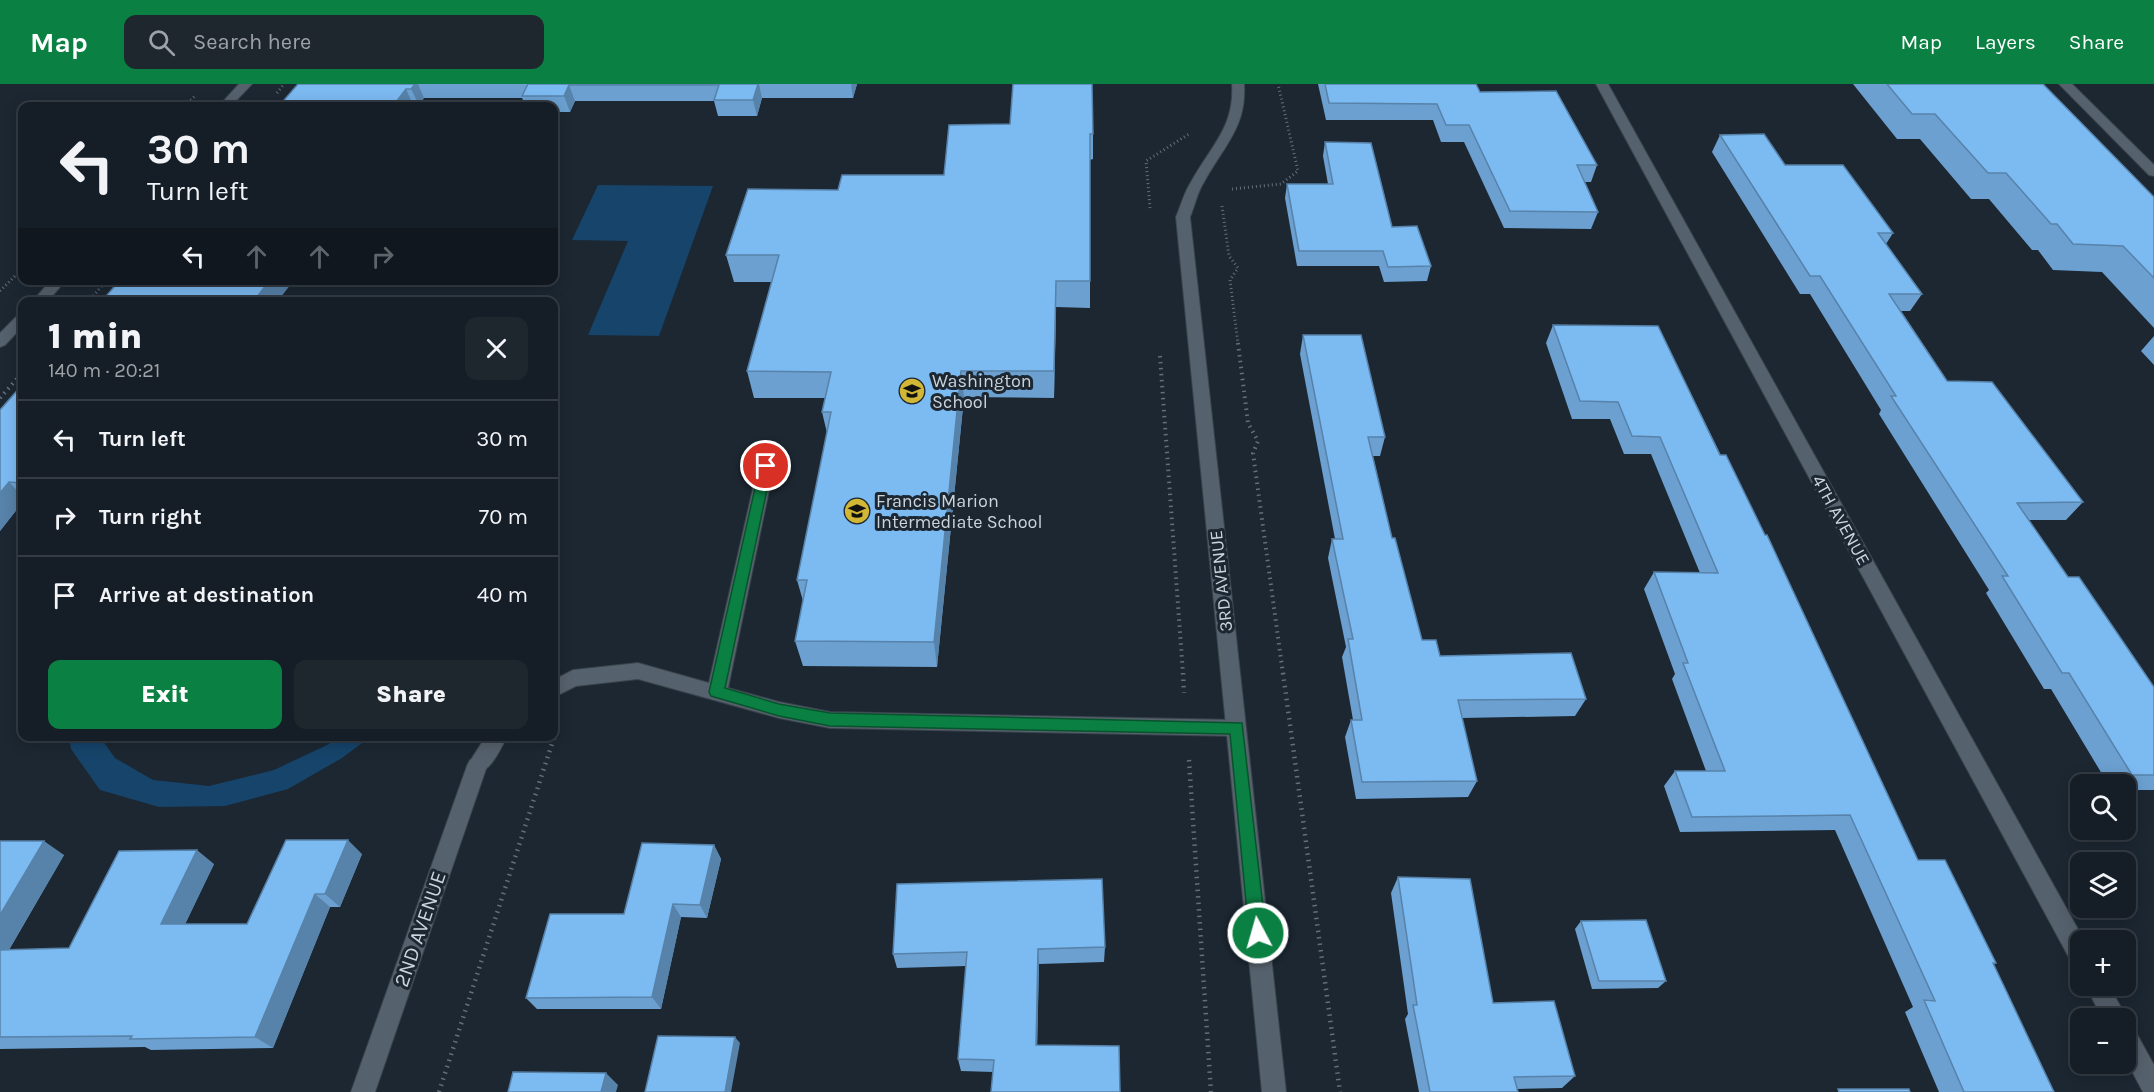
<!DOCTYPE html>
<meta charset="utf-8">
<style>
body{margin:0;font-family:Karla,sans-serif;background:#1e262e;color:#f1f3f6;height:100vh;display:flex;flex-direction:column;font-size:22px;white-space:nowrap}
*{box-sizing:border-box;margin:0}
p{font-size:20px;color:#9da2a7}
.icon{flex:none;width:33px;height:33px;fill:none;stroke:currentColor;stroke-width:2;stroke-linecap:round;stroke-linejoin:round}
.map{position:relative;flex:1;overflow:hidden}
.panel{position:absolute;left:18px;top:213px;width:540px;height:444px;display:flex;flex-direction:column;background:#151d26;border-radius:12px;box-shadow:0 3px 15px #0003,0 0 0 2px #343b43}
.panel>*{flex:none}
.banner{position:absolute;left:18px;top:18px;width:540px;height:183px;border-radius:12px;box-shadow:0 3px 15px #0003,0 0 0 2px #343b43;background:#151d26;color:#f1f3f6;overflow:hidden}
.tools{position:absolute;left:2070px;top:690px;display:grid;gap:12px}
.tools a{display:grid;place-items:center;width:66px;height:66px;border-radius:12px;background:#151d26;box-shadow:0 3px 15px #0003,0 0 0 2px #343b43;font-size:30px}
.pin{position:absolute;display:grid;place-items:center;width:51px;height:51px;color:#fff;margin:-26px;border:3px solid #fff;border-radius:50%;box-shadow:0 2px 6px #0007}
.me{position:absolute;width:66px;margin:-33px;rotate:354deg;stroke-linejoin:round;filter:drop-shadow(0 0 4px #0008)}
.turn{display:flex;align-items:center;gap:21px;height:126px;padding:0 30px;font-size:27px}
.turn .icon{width:78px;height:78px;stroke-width:2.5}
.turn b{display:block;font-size:42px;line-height:51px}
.lanes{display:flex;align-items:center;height:57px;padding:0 30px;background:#0003;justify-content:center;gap:30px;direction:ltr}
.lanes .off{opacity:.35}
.round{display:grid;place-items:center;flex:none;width:63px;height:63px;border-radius:12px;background:#1e262e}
.overview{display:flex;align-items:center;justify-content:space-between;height:102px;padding:0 30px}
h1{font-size:36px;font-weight:800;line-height:45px}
.cta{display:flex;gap:12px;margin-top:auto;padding:12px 30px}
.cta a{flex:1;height:69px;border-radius:12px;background:#0b8043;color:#fff;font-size:24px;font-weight:800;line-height:69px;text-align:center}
.cta a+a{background:#1e262e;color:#f1f3f6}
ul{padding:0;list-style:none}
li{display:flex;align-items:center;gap:18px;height:78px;padding:0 30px;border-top:2px solid #343b43}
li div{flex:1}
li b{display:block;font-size:22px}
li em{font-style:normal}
header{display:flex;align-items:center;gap:36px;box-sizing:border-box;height:84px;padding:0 30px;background:#0b8043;color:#fff}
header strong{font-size:28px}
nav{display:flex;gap:33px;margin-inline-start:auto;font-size:21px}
.search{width:420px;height:54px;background:#1e262e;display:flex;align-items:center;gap:15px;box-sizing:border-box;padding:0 21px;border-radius:12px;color:#9da2a7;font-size:22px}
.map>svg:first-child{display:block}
.green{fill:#16446a}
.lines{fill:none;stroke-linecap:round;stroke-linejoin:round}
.lane-casing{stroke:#39434b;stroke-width:2}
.street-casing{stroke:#39434b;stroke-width:2}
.path-far2{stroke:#656f78;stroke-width:3;stroke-dasharray:1 3;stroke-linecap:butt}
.path-far1{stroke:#656f78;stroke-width:4;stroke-dasharray:1.5 4.5;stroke-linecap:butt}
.path{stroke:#656f78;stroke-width:4.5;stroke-dasharray:1.5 5;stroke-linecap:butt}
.lane{fill:#55616d;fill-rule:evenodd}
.street{fill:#55616d;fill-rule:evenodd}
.wall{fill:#6ba0d0}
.shaded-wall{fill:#5782a9}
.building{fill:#7cbaf2;stroke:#5782a9;stroke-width:1.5}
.route{fill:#0b8043;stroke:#07532c;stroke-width:1.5}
.labels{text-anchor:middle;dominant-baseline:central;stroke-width:6;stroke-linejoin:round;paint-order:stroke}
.poi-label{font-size:18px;fill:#ccd4db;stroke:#1c2732;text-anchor:start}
.street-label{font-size:18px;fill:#ccd4db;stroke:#1c2732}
.near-street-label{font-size:21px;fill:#ccd4db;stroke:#1c2732}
</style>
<header>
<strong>Map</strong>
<div class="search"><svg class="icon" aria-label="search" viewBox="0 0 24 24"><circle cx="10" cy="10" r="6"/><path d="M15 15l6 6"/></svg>Search here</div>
<nav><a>Map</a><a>Layers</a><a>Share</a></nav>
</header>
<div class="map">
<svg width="2154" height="1008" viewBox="0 0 2154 1008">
<rect width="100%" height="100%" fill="#1c2732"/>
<path class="green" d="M598,101L713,102L659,252L588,251L628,157L572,156Z
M69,653H100L115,674L153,696L209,702L274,686L327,661L339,653H370L342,674L288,705L225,722L159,723L100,706L71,665Z"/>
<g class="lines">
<g class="lane-casing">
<path id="lane" d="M766,376L772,378L774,382L728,604L779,618L830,628L1236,636L1243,638L1246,644L1243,650L1236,652L830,644L779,634L638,595L576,602L554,613V596L573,586L638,579L709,599L758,382L760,378Z
M486,652H507C500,667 487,695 470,688L467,682Z"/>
</g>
<g class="street-casing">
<path id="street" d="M239,0H252L231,22H219Z
M1232,0H1244C1247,43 1223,63 1204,98C1197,109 1195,121 1190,133L1286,1008H1262L1176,133C1181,121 1184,109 1191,98C1210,63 1235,43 1232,0Z
M1596,0H1608L2084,856H2080V882L2072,879Z
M2059,0H2072L2154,81V92L2149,91Z
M51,196H66L47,218H32Z
M22,230V243L5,261L0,263V249L17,232Z
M477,673L484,676L487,682L375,1008H351L467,682L470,676Z
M2086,902H2109L2127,934L2126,937V934H2102Z
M2126,941L2134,945L2154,981V1008H2143L2126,976Z"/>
</g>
<path class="path-far2" d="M277,9L284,0
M185,22L195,12
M1232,105L1281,100L1298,87L1278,0
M1222,122L1229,172L1238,184L1230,196L1238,260
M1150,124L1146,77L1189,50
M0,207L22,185
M88,218L107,196"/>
<path class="path-far1" d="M1238,259L1248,339L1258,357L1253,369L1283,590
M1160,272L1183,590
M0,314L22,289"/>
<path class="path" d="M1183,589L1184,609
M1283,589L1340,1008
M1189,676L1211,1008
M439,1008L559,638"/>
<use href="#lane" class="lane"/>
<use href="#street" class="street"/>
</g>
<path class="wall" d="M298,0H857L853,14H762L757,32H718L714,17H575L570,28H554V22H526L522,14H424L419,21H413Z
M1318,0H1476L1480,8L1597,81L1591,98H1585L1598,128L1591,145L1504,144L1464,58H1441L1433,36H1326Z
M1853,0H2043L2154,113V244L2102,188L2053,186L2038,166H2032L1989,115H1971L1920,55H1897Z
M949,41L1093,50V75L1090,76V224L1056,223L1054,314L964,313L937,583L803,582L795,557L803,517L797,496L827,349L822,328L825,314H754L747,287L772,198H734L726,171L838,106L944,91Z
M1720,51L1785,81L1893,149L1886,160L1922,210L1910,227H1901L1947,297L2083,418L2066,436H2029L2068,493L2154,603V706H2126V700H2108L2051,605H2044L1986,509L1989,506L1879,330L1881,326L1810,210H1800L1712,68Z
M1325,58L1392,143L1431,182L1427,197L1384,198L1379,182H1297L1285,114L1287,100H1328L1323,72Z
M1553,241L1658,242L1918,776L1996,879L1993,881L2054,1008H1939L1905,928L1913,923L1835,746L1680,748L1664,702L1675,687H1706L1672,595L1675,590L1644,505L1654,488L1700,489L1651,370H1624L1610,335H1572L1546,259Z
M1303,251L1385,353L1380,372H1373L1392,454L1422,556L1440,572L1586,615L1575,632L1462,634L1477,697L1468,713L1356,715L1345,653L1351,636H1353L1342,573L1346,563L1328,474L1332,455H1335L1300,270Z
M2154,252V281L2141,267Z
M22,301V419L0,447V326Z
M0,757L64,771L9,866L69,864L214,780L185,840H247L362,770L340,823H330L273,964L151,966L145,963L0,965Z
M714,761L721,775L707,834L681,833L661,925H537L526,914L624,830Z
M1398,793L1493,919L1575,992L1562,1004L1517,1005L1518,1008H1419L1405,935L1408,930L1391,809Z
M1581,837L1666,897L1658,904L1592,905L1575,845Z
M1105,863L1104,878L1039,880L1037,961L1120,1008H991L993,988L961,987L958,975L966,882L897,884L893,870Z"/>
<path class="shaded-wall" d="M415,0H418L424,14L419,21L411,5Z
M758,0H759L762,14L757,32L753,16Z
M851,0H857L853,14Z
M569,1L575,17L570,28L564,12Z
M406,5L413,21L412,22H393Z
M270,196H289L291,200L277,218H253Z
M1056,197V223L1054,314V287Z
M961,287L964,313L937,583L934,558Z
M9,398L22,412V419L0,447V409Z
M348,756L362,770L340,823L325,810Z
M44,757L64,771L1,879L0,878V831Z
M714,761L721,775L707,834L700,821Z
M197,766L214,780L179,853L161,840Z
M315,810L330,823L273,964L255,953Z
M673,820L681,833L661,925L652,913Z
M1038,865L1039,880L1037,973L1036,961Z
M735,953L740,959L731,1008H725Z
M606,989L618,1001L616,1008H601Z"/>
<path class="building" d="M298,0H415L411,5H406L393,22H279Z
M528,0H758L753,16H714L719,1H569L564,12H522Z
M1013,0H1092L1093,50H1090V197H1056L1054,287H961L934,558L795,557L807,496H797L831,328H822L831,288L747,287L779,171H726L748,105L838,106L842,91H944L949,41L1010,40Z
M1325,0H1476L1480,8L1556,7L1597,81H1577L1598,128L1510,127L1469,41H1446L1437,20L1329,19Z
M1887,0H2043L2154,113V194L2123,162L2073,160L2057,140H2051L2006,89H1988L1935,30H1912Z
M1764,50L1785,81H1843L1893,149H1878L1922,210H1889L1947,297L1992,298L2083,418L2017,419L2068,493H2079L2154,603V691H2132L2069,589H2062L2002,492H2008L1891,312H1896L1820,192H1810L1720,51Z
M1325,58L1371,59L1392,143L1417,142L1431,182L1388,183L1383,167H1299L1287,100H1333Z
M120,196H270L253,218H101Z
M1553,241L1658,242L1720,371H1726L1765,451H1767L1918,776H1945L1996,879H1993L2054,1008H1964L1924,916L1935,917L1850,731L1692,733L1675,687H1725L1683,579H1688L1654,488L1718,489L1660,353L1632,352L1618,318L1580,317Z
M1303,251H1361L1385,353H1368L1392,454H1395L1422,556H1436L1440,572L1571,569L1586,615L1458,616L1477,697L1362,698L1351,636H1362L1348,555H1353L1332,455H1343Z
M22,301V399L9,398L0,409V326Z
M286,756H348L325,810H315L255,953L130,955L132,952L0,953V866L69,864L119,767L197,766L161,840H247Z
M0,757H44L0,831Z
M642,759L714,761L700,821L673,820L652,913L526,914L550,830H624Z
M1398,793L1470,795L1493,919L1554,917L1575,992L1514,993L1518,1008H1430L1413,921H1417Z
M1102,795L1105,863L1038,865L1036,961L1119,962L1120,1008H991L994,976L958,975L967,868L893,870L897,800Z
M1646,836L1666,897H1599L1581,837Z
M658,952L735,953L725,1008H645Z
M513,988L606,989L601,1008H508Z
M1838,1005H1909L1910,1008H1839Z"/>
<path class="route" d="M766,378L772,382L725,604L779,620L830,629L1242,639L1266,849L1264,854L1258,857L1252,854L1249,849L1230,650L830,642L779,632L711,612L709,608L760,382Z"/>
<defs>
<g id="school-disc" transform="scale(1.35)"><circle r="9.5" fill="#d2b736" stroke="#1c2732"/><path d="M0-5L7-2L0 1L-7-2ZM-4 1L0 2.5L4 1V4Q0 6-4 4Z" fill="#111"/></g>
</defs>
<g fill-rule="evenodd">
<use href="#school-disc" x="912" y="307"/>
<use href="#school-disc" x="857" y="427"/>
</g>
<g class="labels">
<g class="poi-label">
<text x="932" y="297">Washington<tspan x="932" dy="21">School</tspan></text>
<text x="876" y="417">Francis Marion<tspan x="876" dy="21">Intermediate School</tspan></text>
</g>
<g class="street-label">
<text transform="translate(1841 436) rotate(61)">4TH AVENUE</text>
<text transform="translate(1221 497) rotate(-96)">3RD AVENUE</text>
</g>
<g class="near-street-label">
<text transform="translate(420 845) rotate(-71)">2ND AVENUE</text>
</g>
</g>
</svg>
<div class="tools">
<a><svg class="icon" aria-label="search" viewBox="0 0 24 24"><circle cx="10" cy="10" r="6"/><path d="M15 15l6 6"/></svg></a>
<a><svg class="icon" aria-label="layers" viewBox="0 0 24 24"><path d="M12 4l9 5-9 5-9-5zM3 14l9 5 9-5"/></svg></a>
<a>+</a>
<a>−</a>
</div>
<div class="pin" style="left:766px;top:382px;background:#d93025"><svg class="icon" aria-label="arrive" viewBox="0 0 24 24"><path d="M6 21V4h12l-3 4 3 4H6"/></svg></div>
<svg class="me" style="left:1258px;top:849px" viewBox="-20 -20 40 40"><circle r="17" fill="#0b8043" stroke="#fff" stroke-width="3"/><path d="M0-11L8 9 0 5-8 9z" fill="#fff"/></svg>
<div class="banner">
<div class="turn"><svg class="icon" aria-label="left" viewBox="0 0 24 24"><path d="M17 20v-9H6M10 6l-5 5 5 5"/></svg><div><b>30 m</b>Turn left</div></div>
<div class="lanes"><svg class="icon" aria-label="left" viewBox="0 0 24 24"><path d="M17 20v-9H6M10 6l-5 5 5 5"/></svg><svg class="icon off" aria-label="ahead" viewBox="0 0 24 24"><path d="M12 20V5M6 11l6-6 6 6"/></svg><svg class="icon off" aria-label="ahead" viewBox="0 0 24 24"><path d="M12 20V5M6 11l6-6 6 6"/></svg><svg class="icon off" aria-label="right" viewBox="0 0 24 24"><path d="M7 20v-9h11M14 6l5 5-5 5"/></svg></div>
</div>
<section class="panel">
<div class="overview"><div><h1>1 min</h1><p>140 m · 20:21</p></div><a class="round"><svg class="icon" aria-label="close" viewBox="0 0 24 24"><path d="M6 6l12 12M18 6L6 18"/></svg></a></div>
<ul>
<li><svg class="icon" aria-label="left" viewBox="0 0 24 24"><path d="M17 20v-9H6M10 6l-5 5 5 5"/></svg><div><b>Turn left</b></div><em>30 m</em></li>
<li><svg class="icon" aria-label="right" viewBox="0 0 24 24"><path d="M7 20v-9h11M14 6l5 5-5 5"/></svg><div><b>Turn right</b></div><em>70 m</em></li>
<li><svg class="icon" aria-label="arrive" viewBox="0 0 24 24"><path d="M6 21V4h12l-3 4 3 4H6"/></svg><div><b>Arrive at destination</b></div><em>40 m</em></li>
</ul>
<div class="cta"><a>Exit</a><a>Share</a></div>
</section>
</div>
